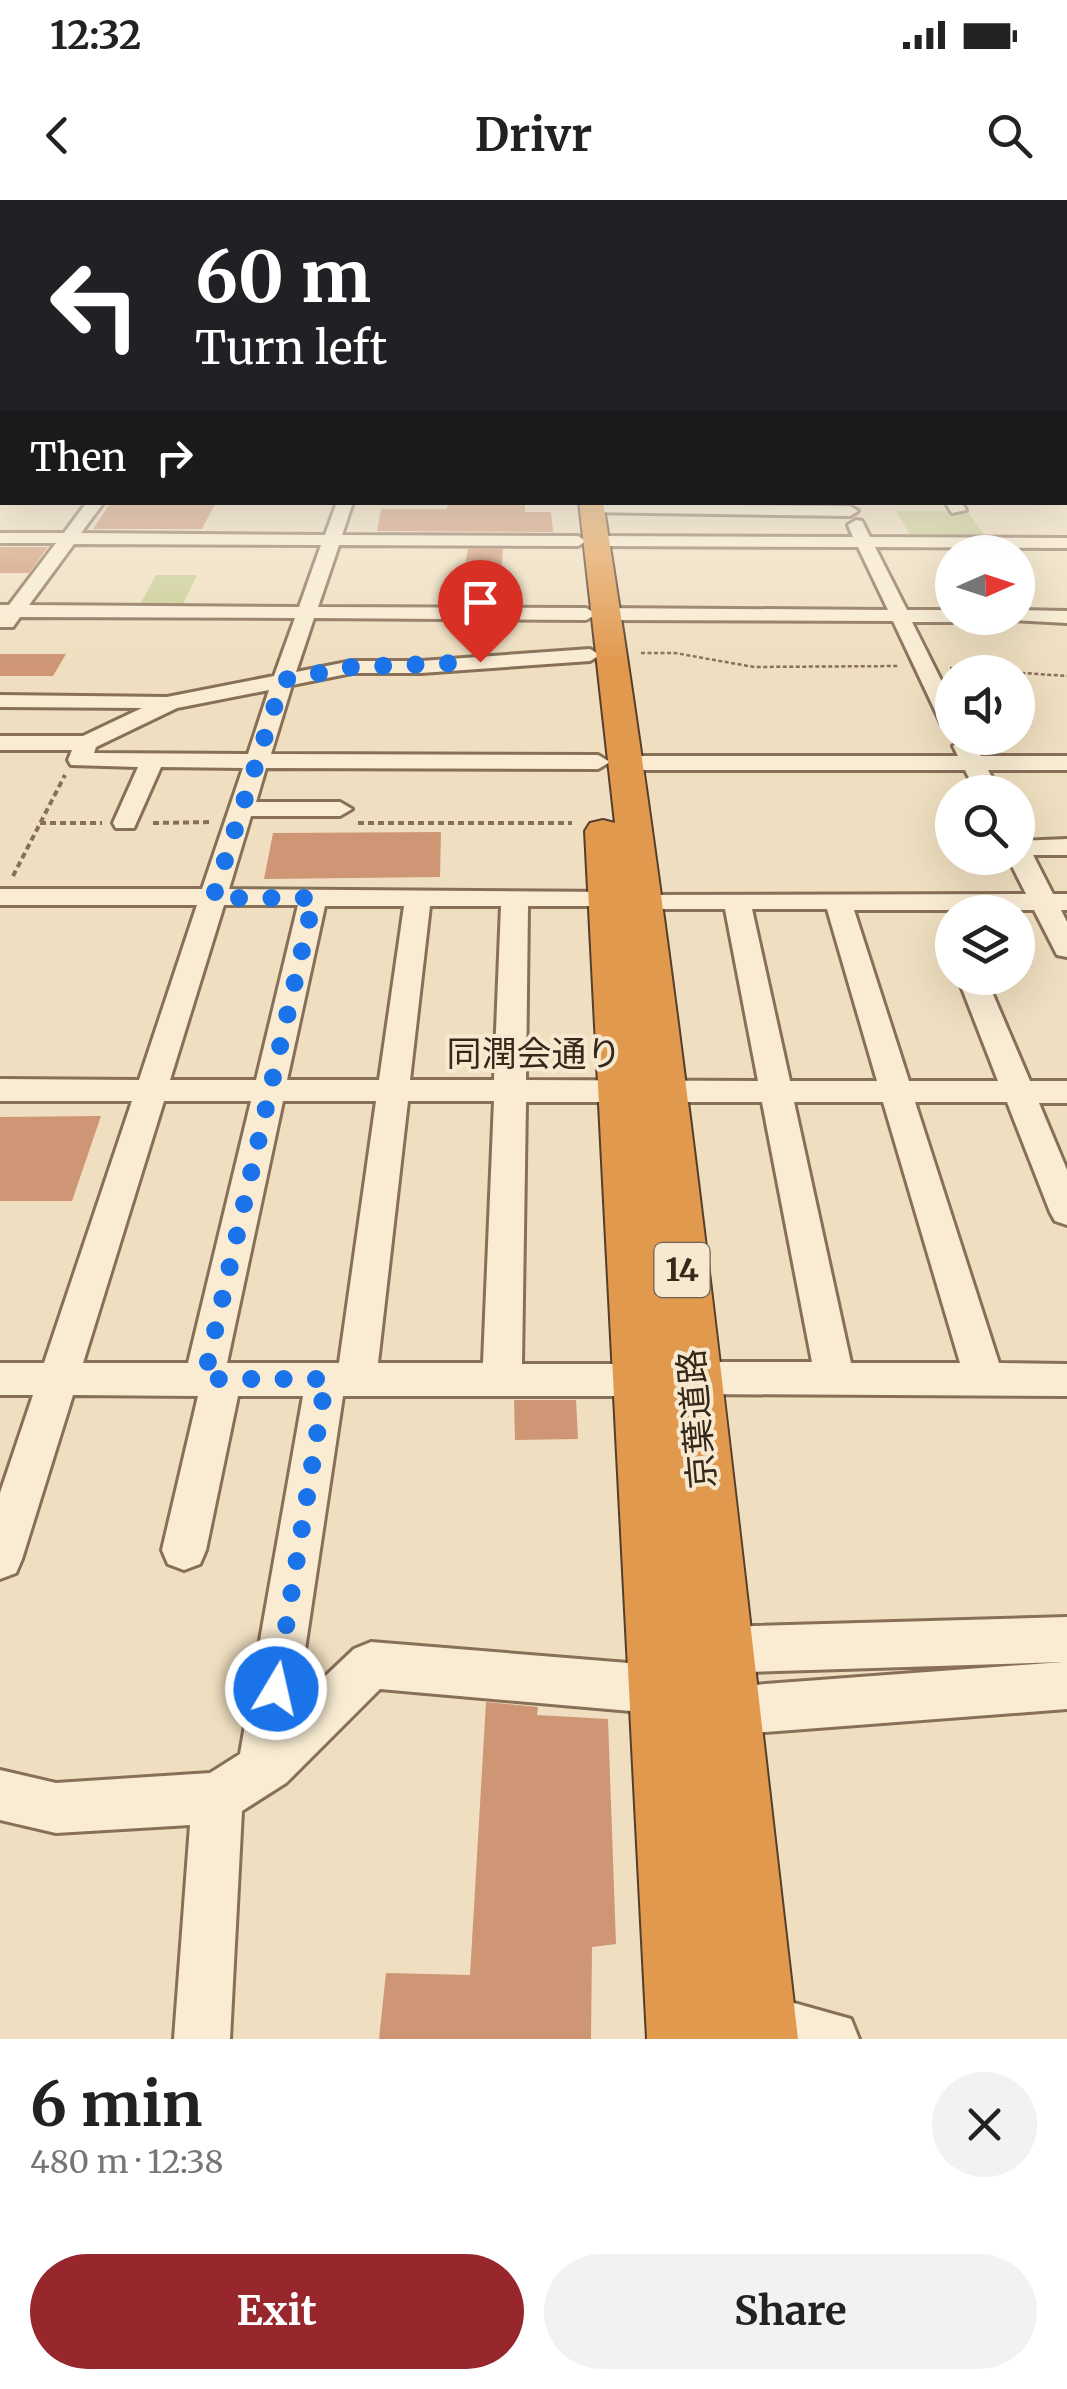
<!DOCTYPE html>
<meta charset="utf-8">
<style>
body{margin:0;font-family:Merriweather,"Noto Sans JP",serif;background:#f2f2f2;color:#222;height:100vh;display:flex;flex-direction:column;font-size:38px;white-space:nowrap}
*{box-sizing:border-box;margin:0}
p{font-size:32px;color:#767676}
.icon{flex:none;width:55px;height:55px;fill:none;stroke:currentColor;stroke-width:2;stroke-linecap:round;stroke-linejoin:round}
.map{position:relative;height:1839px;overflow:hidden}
.sheet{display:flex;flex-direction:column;background:#fff;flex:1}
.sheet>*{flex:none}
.top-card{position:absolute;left:0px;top:0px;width:1068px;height:305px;box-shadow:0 10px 40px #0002;background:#202124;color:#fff;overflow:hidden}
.needle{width:65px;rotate:87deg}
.buttons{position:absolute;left:935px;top:335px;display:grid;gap:20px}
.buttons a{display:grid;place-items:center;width:100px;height:100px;border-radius:50%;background:#fff;box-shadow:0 10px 40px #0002;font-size:50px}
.pin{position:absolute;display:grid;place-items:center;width:85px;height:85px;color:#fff;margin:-102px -42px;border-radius:50% 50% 50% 0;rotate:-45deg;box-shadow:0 0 10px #0007}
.pin .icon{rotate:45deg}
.me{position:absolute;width:110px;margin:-55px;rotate:9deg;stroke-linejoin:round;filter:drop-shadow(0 0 8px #0008)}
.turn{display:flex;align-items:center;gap:35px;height:210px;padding:0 30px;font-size:45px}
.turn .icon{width:130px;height:130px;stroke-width:2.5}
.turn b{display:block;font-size:70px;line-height:85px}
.then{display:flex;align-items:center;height:95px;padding:0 30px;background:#0003;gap:20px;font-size:38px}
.round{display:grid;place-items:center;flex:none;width:105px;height:105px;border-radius:52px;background:#f2f2f2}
.head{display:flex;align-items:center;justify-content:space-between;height:170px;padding:0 30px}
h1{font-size:60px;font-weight:700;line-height:75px}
.cta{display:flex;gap:20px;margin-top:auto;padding:20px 30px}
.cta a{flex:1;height:115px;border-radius:60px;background:#98272d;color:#fff;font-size:40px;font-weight:700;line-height:115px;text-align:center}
.cta a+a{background:#f2f2f2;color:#222}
.status{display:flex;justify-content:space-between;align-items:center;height:70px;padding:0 50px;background:#fff;direction:ltr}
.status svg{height:28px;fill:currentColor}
header{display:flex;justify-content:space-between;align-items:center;height:130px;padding:0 30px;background:#fff;font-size:45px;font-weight:700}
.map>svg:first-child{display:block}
.green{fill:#c9cd94}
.building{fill:#ce9675}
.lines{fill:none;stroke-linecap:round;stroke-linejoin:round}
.minor-casing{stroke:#886f58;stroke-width:6}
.major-casing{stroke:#563e2c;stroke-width:5}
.highway-casing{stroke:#563e2c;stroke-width:4}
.path-far1{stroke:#886f58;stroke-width:2.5;stroke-dasharray:4 2.5;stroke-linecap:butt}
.path{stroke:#886f58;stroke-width:4;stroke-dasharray:6 4;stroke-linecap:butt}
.minor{fill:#f9ecd3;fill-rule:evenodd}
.major{fill:#f3d297;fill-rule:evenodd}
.highway{fill:#e1994e;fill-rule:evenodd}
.route{stroke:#1a73e8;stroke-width:18;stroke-dasharray:0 32.4}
.labels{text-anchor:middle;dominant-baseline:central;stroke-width:8;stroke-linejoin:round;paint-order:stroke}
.shield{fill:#f6e9d0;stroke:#706252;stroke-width:2.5}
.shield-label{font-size:32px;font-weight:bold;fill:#37281c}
.street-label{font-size:35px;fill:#37281c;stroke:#f6e9d0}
</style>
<div class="status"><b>12:32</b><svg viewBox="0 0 49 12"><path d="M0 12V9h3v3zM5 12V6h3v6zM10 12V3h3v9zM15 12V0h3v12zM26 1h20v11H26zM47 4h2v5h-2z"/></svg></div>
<header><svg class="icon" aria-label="back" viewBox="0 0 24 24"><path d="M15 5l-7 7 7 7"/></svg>Drivr<svg class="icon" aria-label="search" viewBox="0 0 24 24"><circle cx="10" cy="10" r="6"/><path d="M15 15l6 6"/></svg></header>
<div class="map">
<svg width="1067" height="1839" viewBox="0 0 1067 1839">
<rect width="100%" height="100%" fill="#efdfc0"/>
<path class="green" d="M896,311H967L988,340H913Z
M156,375H197L181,408H138Z"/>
<path class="building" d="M111,302H216L202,329H93Z
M448,302H525V312H551L553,332L377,331L381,309H447Z
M0,347H48L29,373H0Z
M468,349H503L501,376L463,375Z
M0,454H66L53,476H0Z
M441,632L440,677L264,679L273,633Z
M101,916L72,1001H0V917Z
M514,1200H576L578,1239L515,1240Z
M486,1502L538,1507L537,1515L608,1519L616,1744L592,1747L591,1839H379L386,1773L470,1775Z"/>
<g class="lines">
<g class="minor-casing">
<path id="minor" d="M1065,267L1067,268V280L1065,279Z
M0,282H2V292H0Z
M87,302H104L81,333L325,335L337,302H353L342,335L578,336L586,341L595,336L853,337L848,325L856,320L862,321L870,337L1067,338V348L875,347L907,410H952V418H961L952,422H912L952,502V530L941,523L893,421L604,420L595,415L586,420L314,418L296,472L352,461H421L590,449L600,455L590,461L421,473H352L292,485L271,554L598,555L610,562L598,569L266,568L256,602H340L352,609L340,616H251L229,689L616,692L620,698L607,706H528L526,880L758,881L725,709H641L632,707L628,701L632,695L1026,694L1008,658H1018V641L1067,639V655H1033L1053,694H1067V710H1061L1067,722V757L1057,755L1034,710H854L909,881H998L958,778H986L1030,881H1067V903H1039L1067,970V1025L1055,1021L1050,1012L1007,902H915L999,1163L1067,1164V1196L693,1194L679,1189L673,1178L679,1167L693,1162H812L762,902H526L522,1164H644L658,1168L664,1180L658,1192L644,1196H343L297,1503L354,1449L371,1442L665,1466L682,1473L689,1490L682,1507L665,1514L380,1489L286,1583L242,1611L230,1839H174L190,1625L56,1633L0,1620V1570L56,1583L210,1573L240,1554L303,1196H238L206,1350L200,1364L184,1370L168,1364L162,1350L198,1196L73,1195L22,1359L16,1373L0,1379V1293L33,1195H0V1163H44L132,901H0V879L139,880L197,705H0V689H202L243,568L161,567L134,628H116L113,623L138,567L71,565L68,560L72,550H0V536H83L142,508L0,507V495L167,497L274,476L295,418L20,417L13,427H0V405H9L56,343H0V333H64ZM586,341L595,346L858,347L888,410L604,408L595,413L586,408L318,407L339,345L578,346ZM74,344L321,345L299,407L29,405ZM269,490L248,554L94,553L96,547L177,508ZM224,705H298L256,880H170ZM325,706H404L379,880H287ZM430,706H501L494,880H410ZM752,709H827L877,881H790ZM164,901H251L188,1163H83ZM283,901H376L339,1163H227ZM408,901H494L483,1163H378ZM794,902H883L960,1163H851Z
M945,302H961L966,310L952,313Z
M591,304L850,306L858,311L850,316L585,312L583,309Z
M1018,410L1067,411V423L1011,420L1009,418H1018Z
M964,539L972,541L981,556H1067V570H988L1000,592H976L965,570H625L613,563L625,556H958L953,546Z
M1067,1417V1509L726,1535L709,1528L702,1511L709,1494L726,1487L1063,1462L718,1473L702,1466L695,1450L702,1434L718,1427Z
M758,1793L851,1819L859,1839H737L730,1821L738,1801Z"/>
</g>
<g class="major-casing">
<path id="major" d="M0,243H2V253H0Z"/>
</g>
<g class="highway-casing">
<path id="highway" d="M1065,224H1067V236H1065Z
M579,302H603C685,812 738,1326 798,1839H647L585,631L590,623L603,620L615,623Z"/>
</g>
<path class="path-far1" d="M641,453H675L754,467L899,466
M950,468L1067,476"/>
<path class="path" d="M40,623H102
M153,623L212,622
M358,623H572
M13,676L65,575"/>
<use href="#minor" class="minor"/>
<use href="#major" class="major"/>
<use href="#highway" class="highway"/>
</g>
<linearGradient id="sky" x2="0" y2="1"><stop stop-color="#8cb9d4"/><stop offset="0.44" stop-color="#f8f1e3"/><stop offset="1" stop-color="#f8f1e3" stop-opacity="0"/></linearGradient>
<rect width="1067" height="463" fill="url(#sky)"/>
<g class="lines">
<path class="route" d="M276,1489L326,1179H204L314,698H213L283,480L352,467L480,462"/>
</g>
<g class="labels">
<rect class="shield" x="654.5" y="1043" width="55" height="54" rx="8"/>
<g class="shield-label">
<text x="682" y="1070">14</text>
</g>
<g class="street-label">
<text x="534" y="854">同潤会通り</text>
<text transform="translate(697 1219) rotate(-95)">京葉道路</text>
</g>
</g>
</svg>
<div class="buttons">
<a><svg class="needle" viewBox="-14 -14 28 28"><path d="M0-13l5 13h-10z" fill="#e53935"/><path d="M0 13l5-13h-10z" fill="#767676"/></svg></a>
<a><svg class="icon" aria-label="sound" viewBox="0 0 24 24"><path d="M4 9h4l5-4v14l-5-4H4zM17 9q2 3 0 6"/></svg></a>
<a><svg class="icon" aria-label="search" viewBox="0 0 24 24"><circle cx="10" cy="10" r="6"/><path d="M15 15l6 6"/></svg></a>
<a><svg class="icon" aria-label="layers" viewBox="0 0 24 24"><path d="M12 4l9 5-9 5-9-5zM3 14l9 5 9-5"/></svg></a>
</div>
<div class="pin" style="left:480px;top:462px;background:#d93025"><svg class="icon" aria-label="arrive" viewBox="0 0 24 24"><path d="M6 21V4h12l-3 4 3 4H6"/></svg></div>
<svg class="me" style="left:276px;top:1489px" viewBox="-20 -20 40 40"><circle r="17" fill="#1a73e8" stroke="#fff" stroke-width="3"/><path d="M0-11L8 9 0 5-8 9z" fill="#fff"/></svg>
<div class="top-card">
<div class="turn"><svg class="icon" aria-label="left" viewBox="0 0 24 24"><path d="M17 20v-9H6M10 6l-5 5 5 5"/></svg><div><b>60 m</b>Turn left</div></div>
<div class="then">Then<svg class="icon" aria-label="right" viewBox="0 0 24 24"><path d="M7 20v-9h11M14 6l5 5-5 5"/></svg></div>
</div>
</div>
<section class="sheet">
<div class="head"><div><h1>6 min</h1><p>480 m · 12:38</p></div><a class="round"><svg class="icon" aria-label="close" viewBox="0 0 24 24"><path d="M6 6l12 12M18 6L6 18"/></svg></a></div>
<div class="cta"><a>Exit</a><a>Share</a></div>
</section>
